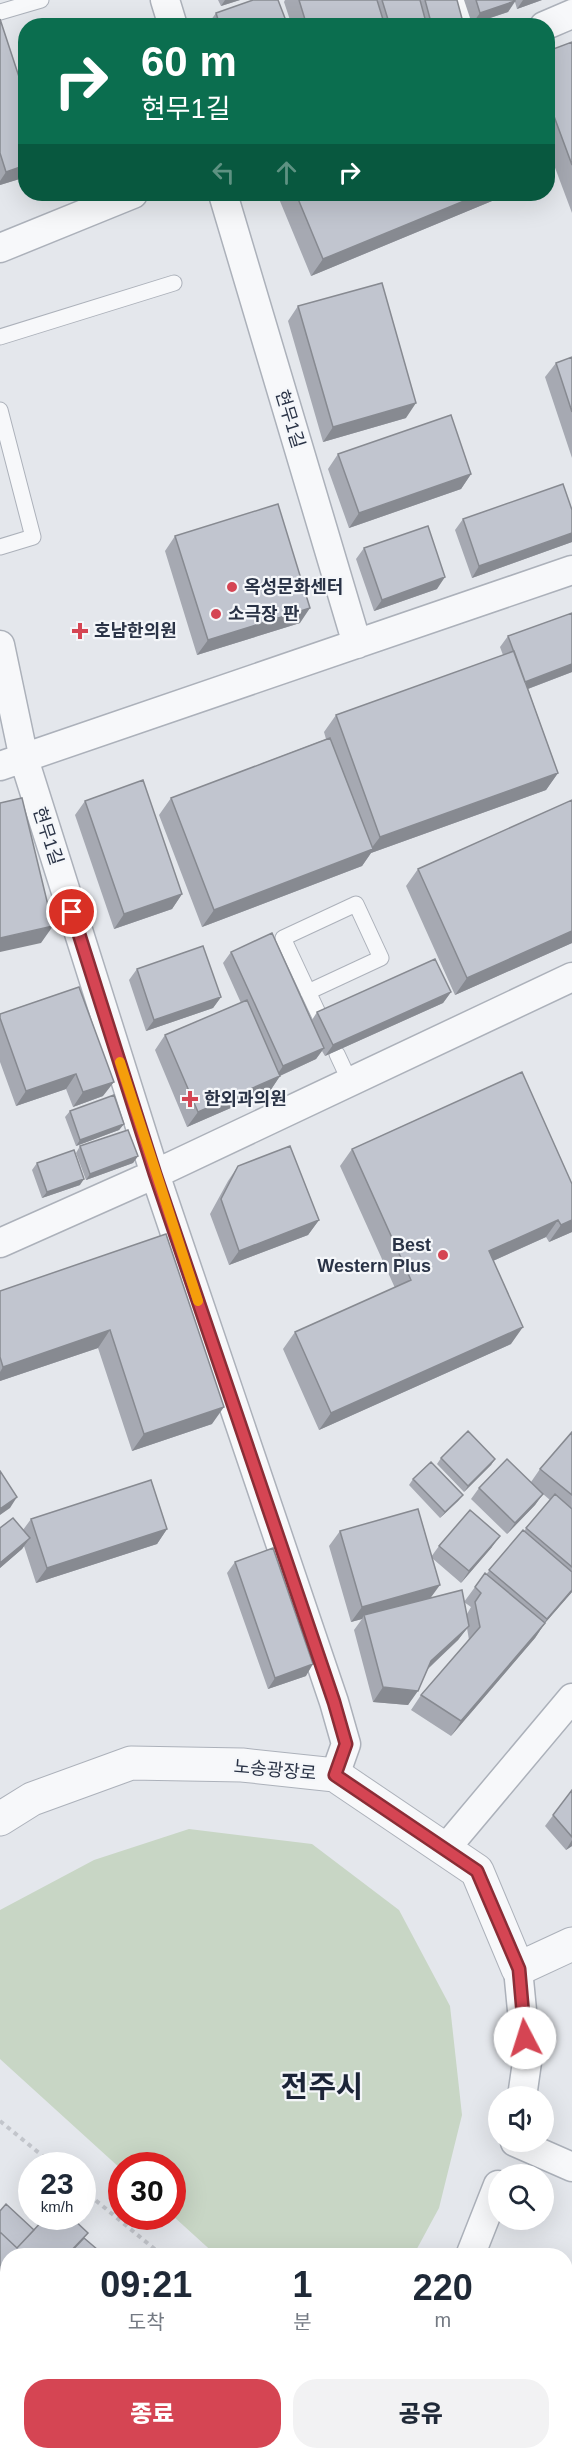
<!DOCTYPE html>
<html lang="ko">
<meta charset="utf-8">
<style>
body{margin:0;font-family:Helvetica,"Noto Sans KR",sans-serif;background:#f2f2f3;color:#1f2937;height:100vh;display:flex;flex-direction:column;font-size:22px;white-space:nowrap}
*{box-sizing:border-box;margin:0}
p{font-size:20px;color:#747a83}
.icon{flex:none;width:33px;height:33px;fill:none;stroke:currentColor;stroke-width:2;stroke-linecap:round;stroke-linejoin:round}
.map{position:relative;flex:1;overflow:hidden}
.panel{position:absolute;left:0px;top:2248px;width:573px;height:212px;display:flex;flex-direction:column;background:#fff;border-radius:24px 24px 0 0;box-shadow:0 6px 24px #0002}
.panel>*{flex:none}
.guide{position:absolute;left:18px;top:18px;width:537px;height:183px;border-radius:24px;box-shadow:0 6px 24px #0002;background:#0b6e4f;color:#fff;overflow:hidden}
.controls{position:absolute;left:488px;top:2086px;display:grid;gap:12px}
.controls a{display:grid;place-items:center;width:66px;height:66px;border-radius:50%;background:#fff;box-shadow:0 6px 24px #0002;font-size:30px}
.speed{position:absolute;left:18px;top:2152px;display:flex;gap:12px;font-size:30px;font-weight:700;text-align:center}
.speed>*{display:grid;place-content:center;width:78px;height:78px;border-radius:50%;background:#fff;box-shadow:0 6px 24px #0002;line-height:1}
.speed small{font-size:15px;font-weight:400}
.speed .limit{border:9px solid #d22;background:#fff;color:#111}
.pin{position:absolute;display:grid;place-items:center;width:51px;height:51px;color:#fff;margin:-26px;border:3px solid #fff;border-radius:50%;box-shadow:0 2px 6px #0007}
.me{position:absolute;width:66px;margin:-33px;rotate:355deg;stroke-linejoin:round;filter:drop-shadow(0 0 4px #0008)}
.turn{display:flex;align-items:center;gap:21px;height:126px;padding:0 24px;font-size:27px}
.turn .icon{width:78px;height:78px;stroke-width:2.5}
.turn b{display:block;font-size:42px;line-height:51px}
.lanes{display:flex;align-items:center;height:57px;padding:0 24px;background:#0003;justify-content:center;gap:30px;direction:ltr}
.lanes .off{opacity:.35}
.eta{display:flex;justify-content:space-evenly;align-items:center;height:102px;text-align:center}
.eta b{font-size:36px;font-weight:800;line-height:42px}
.cta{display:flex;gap:12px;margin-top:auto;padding:12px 24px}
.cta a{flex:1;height:69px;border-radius:24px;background:#d54553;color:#fff;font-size:24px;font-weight:800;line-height:69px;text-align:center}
.cta a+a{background:#f2f2f3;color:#1f2937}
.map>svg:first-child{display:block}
.green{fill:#c8d6c5}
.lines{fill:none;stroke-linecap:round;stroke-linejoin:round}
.service-casing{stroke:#acb1ba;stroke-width:17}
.minor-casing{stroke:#acb1ba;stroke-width:31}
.tertiary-casing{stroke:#acb1ba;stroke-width:35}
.path{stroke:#c2c5cb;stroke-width:4;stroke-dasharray:4.5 4.5;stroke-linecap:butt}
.service{stroke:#f7f8fa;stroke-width:15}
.minor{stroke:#f7f8fa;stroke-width:28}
.tertiary{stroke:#f7f8fa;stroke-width:33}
.wall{fill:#a6a9b2}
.shaded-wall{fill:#878a91}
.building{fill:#c1c5cf;stroke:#878a91;stroke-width:1.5}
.route-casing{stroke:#8a2d36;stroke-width:15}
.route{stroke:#d54553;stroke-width:10}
.slow{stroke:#f59e0b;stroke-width:10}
.poi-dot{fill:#d54553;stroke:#f4f6f9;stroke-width:2}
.labels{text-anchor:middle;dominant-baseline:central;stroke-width:4.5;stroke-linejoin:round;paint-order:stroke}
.street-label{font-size:18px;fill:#2a3346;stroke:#f4f6f9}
.poi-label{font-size:18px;font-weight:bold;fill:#2a3346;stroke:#f4f6f9;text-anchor:start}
.town-label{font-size:30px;font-weight:bold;fill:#1c2437;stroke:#f4f6f9}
</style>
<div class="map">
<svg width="572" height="2459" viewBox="0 0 572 2459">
<rect width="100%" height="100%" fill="#e4e7ec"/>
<path class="green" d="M189,1829L312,1844L399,1910L450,2006L462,2115L439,2208L413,2256H217L173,2216L172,2166H122L121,2169L0,2059V1910L94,1860Z"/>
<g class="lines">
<g class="service-casing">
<path id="service" d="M0,12L41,0
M0,337L174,283
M0,410L33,537L0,547
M308,992L381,958L356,904L283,938L319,1015
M337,1054L350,1082"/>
</g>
<g class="minor-casing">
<path id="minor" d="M165,0L173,26
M457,0L465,26
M544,26L572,14
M223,194L357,644
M0,248L133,194
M0,645L24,759L155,1174L334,1702L346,1744L335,1775
M0,766L572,570
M0,1243L155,1174L572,977
M446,1848L572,1698
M518,1969L527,2062L522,2097
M515,2142L572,2167
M470,2256L498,2185
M398,2452L405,2459"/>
</g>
<g class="tertiary-casing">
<path id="tertiary" d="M0,1819L32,1799L131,1763L242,1765L335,1775L477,1871L518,1969L572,1944"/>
</g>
<path class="path" d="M0,2121L55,2166
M82,2189L163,2256"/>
<use href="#service" class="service"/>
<use href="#minor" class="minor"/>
<use href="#tertiary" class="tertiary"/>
</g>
<path class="wall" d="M218,0H240L221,6Z
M285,0H457L464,26H292L284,2Z
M464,0H542L517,9L515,2L508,12L472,24Z
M216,13L288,26H208V24Z
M0,19L26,98V177L0,185Z
M572,42V213L548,149V51Z
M277,194H497L492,201L311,276Z
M298,306L406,418L323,442L288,321Z
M572,357V458L545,377L556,363Z
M338,454L471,474L461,489L349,528L328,469Z
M463,519L572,542L472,578L455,530Z
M175,536L300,623L197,655L165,551Z
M364,548L437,589L374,611L356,559Z
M572,613V672L528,689L558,773L546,790L371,853L362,866L202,927L159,815L171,798L326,739L324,732L336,715L503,655L500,647L508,636Z
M572,800V943L455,995L406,886L418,869Z
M85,801L182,894L172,909L114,929L75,815Z
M231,952L312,1020L317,1012L451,992L443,1003L325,1056L322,1051L316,1059L280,1076L270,1091L187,1127L155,1050L165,1035L241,1003L223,963Z
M137,969L221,997L213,1008L146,1031L129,980Z
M79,987L103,1096L73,1107L66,1089L16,1106L0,1062V1014Z
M522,1072L572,1232L549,1242L546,1237L493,1261L511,1344L319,1430L283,1349L295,1332L395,1288L340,1166L352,1149Z
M70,1111L124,1124L119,1130L76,1146L65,1117Z
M80,1146L138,1156L133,1163L86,1180L76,1153Z
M37,1163L80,1185L42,1198L32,1170Z
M238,1166L319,1220L308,1235L229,1265L210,1214L228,1181Z
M166,1234L212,1424L132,1451L98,1348L0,1381V1291Z
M572,1432V1592L545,1623L535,1638L451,1736L411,1710L421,1695L469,1640L467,1628L458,1640L428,1669L408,1705L373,1702L354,1630L362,1619L351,1622L329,1546L340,1531L431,1557L439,1546L492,1547L461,1583L432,1558L430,1598L467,1614L471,1607L464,1602L475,1587L524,1531L550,1500L543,1494L535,1505L507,1534L471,1499L479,1488L531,1482L540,1469Z
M441,1458L495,1459L491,1465L464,1492L437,1464Z
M413,1479L463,1495L458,1501L440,1518L409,1485Z
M31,1519L167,1529L157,1544L36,1583L24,1546L22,1549L0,1568V1528L23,1530Z
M235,1562L306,1676L268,1689L227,1573Z
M572,1790V1846L566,1850L545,1826Z
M572,2357V2459H523L515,2452H566V2369Z
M8,2452H59L53,2459H0Z"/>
<path class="shaded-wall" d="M225,0H240L221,6Z
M523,0H542L517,9Z
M515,1L508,12L472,24L480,13Z
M26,165V177L0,185V181L6,172Z
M481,194H497L492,201L311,276L323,259Z
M416,403L406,418L323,442L333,427Z
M471,474L461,489L349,528L359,513Z
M572,533V542L472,578L479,566Z
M445,577L437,589L374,611L382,600Z
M310,608L300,623L197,655L208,640Z
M572,664V672L517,693L525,682Z
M558,773L546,790L371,853L362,866L202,927L214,910L370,850L380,837Z
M182,894L172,909L114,929L124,914Z
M53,926L41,943L0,952V938Z
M572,931V943L455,995L467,978Z
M451,992L443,1003L325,1056L333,1045Z
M221,997L213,1008L146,1031L154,1020Z
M324,1048L316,1059L275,1078L283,1066Z
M76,1074L66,1089L16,1106L26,1091Z
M280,1076L270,1091L187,1127L198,1112Z
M114,1082L103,1096L73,1107L83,1092Z
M124,1124L119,1130L76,1146L80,1140Z
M138,1156L133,1163L86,1180L90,1174Z
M84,1179L80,1185L42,1198L47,1192Z
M319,1220L308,1235L229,1265L239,1251Z
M558,1220L546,1237L477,1268L489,1251Z
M572,1220V1232L549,1242L561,1225Z
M523,1327L511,1344L319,1430L331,1413Z
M110,1330L98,1348L0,1381V1372L3,1367Z
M224,1407L212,1424L132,1451L144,1434Z
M495,1459L491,1465L464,1492L468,1486Z
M543,1494L535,1505L507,1534L515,1523Z
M463,1495L458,1501L440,1518L445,1512Z
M17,1497L10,1508L0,1515V1509Z
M167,1529L157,1544L36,1583L47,1568Z
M500,1536L492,1547L461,1583L469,1571Z
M30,1538L22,1549L0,1568V1563Z
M440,1585L429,1600L364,1615L362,1619L351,1622L362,1607Z
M572,1590V1592L545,1623L535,1638L451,1736L461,1721L539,1630L547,1619Z
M469,1626L458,1640L421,1675L431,1661Z
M313,1664L306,1676L268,1689L275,1678Z
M383,1687L418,1691L408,1705L373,1702Z
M572,1840V1846L566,1850Z
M8,2318V2323L0,2331V2326Z
M8,2452H11L6,2459H2Z
M55,2452H59L53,2459H49Z"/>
<path class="building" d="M253,0H278L288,26H220L216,13Z
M299,0H377L385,26H307Z
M382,0H420L427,26H390Z
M425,0H457L464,26H432Z
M476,0H515V1L480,13Z
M0,19L26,98V165L6,172L0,153Z
M572,42V165L548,100V51Z
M296,194H481L323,259Z
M382,283L416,403L333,427L298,306Z
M572,357V412L556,363Z
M451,415L471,474L359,513L338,454Z
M563,484L572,510V533L479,566L463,519Z
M278,504L310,608L208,640L175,536Z
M428,526L445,577L382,600L364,548Z
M572,613V664L525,682L508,636Z
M514,651L558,773L380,837L336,715Z
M330,738L373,849L214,910L171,798Z
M143,780L182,894L124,914L85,801Z
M22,798L53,926L0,938V803Z
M572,800V931L467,978L418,869Z
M272,933L324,1048L283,1066L231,952Z
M203,946L221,997L154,1020L137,969Z
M435,959L451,992L333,1045L317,1012Z
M79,987L114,1082L83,1092L76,1074L26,1091L0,1018V1014Z
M247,1000L280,1076L198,1112L165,1035Z
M522,1072L572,1184V1220L561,1225L558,1220L489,1251L523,1327L331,1413L295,1332L411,1280L352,1149Z
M114,1095L124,1124L80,1140L70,1111Z
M128,1130L138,1156L90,1174L80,1146Z
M290,1146L319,1220L239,1251L221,1199L238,1166Z
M74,1150L84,1179L47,1192L37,1163Z
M166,1234L224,1407L144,1434L110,1330L3,1367L0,1357V1291Z
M468,1431L495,1459L468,1486L441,1458Z
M572,1432V1495L540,1469Z
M507,1459L543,1494L515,1523L479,1488Z
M431,1462L463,1495L445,1512L413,1479Z
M0,1471L17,1497L0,1509Z
M151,1480L167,1529L47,1568L31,1519Z
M555,1494L572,1509V1567L526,1528Z
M418,1509L440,1585L362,1607L340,1531Z
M470,1510L500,1536L469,1571L439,1546Z
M13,1518L30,1538L0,1563V1528Z
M523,1530L572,1572V1590L547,1619L489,1570Z
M273,1548L313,1664L275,1678L235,1562Z
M485,1573L545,1623L461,1721L421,1695L480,1627L475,1602L481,1593L475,1587Z
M462,1590L469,1626L431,1661L418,1691L383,1687L364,1615Z
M572,1790V1837L553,1815Z
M6,2204L34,2230L17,2248L0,2232V2211Z
M46,2217H71L88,2233L66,2256H8V2318L0,2326V2232L17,2248Z
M84,2238L105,2256H67Z
M0,2334L8,2341V2452L2,2459H0Z
M572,2362V2459H554L547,2452H566V2371Z
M29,2452H55L49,2459H36Z"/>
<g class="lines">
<g class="route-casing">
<path id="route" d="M72,912L155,1174L334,1702L346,1744L335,1775L477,1871L519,1969L525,2038"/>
</g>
<use href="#route" class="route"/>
<path class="slow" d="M120,1062L198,1301"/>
</g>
<g class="poi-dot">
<circle cx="232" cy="587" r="6"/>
<circle cx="216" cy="614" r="6"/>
<path d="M77 622h6v6h6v6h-6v6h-6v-6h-6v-6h6z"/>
<path d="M187 1090h6v6h6v6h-6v6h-6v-6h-6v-6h6z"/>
<circle cx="443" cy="1255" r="6"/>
</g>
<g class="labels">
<g class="street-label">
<text transform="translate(290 419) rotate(73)">현무1길</text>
<text transform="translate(48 836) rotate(72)">현무1길</text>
<text transform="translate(275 1770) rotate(5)">노송광장로</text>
</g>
<g class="poi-label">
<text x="244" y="587">옥성문화센터</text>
<text x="228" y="614">소극장 판</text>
<text x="94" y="631">호남한의원</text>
<text x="204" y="1099">한외과의원</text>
<text x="431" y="1245" text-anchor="end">Best<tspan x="431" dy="21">Western Plus</tspan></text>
</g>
<g class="town-label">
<text x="322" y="2086">전주시</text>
</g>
</g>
</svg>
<div class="controls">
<a><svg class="icon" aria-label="sound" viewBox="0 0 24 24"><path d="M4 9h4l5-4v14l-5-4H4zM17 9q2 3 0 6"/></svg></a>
<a><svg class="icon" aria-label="search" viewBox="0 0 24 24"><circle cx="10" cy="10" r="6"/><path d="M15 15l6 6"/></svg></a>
</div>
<div class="speed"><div>23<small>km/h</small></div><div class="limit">30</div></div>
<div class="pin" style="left:72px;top:912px;background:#d93025"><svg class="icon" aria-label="arrive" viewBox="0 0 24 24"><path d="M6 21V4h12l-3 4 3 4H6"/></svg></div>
<svg class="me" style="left:525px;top:2038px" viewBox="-20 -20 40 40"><circle r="19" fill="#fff"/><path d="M0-13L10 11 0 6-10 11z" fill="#d54553"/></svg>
<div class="guide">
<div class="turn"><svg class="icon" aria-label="right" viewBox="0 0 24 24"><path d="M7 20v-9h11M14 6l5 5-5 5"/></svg><div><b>60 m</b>현무1길</div></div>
<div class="lanes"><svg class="icon off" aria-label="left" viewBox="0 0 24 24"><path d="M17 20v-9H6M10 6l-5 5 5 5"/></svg><svg class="icon off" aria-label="ahead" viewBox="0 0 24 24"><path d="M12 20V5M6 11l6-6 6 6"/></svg><svg class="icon" aria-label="right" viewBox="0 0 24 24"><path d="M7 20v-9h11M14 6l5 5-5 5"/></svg></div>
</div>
<section class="panel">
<div class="eta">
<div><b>09:21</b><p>도착</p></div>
<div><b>1</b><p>분</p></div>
<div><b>220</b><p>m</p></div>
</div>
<div class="cta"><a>종료</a><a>공유</a></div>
</section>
</div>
